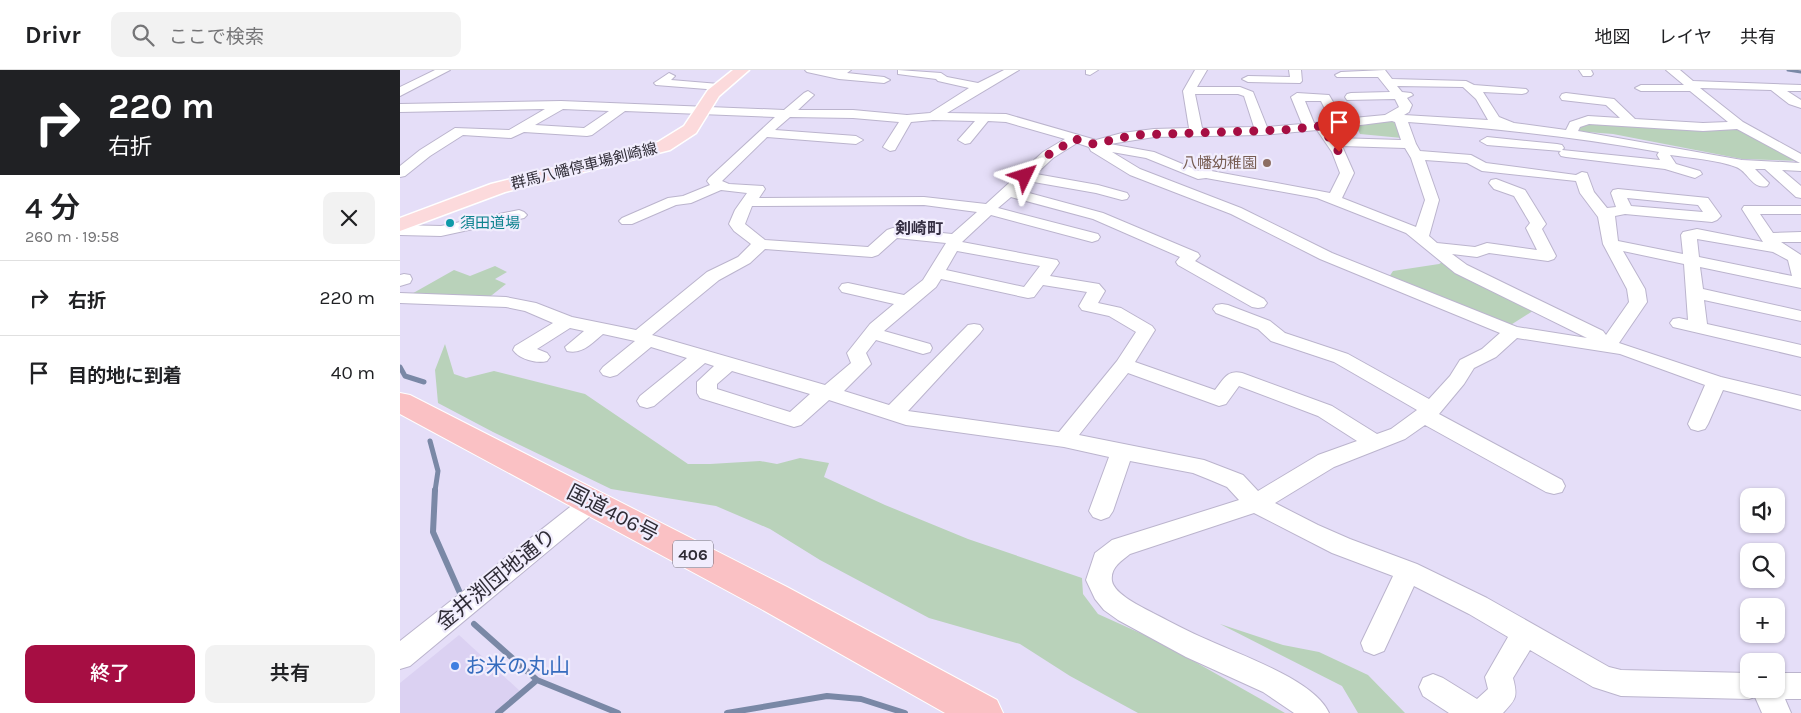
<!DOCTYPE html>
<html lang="ja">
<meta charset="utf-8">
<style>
body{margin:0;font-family:Karla,"Noto Sans JP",sans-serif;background:#f2f2f2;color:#202124;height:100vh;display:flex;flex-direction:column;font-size:19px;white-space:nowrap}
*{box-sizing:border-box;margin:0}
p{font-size:16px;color:#757577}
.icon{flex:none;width:28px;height:28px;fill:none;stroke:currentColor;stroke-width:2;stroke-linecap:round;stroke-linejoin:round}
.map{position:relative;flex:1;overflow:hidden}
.details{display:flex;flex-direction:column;background:#fff;width:400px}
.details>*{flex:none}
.banner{background:#202124;color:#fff;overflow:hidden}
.tools{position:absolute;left:1340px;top:418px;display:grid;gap:10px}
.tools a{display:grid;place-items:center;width:45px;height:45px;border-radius:10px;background:#fff;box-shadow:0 1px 4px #0004;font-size:25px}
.pin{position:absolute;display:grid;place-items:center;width:42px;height:42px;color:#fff;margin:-51px -21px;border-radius:50% 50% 50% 0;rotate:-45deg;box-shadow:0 0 5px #0007}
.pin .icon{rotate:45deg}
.me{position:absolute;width:55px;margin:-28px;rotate:49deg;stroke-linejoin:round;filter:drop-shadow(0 0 4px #0008)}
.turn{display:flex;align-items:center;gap:18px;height:105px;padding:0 25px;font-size:22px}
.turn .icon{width:65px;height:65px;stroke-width:2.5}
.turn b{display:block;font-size:35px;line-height:42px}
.round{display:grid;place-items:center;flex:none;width:52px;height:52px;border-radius:10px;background:#f2f2f2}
.headline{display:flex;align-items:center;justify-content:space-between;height:85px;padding:0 25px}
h1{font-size:30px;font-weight:600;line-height:38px}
.action{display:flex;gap:10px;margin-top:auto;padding:10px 25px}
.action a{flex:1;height:58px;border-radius:10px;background:#a60e43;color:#fff;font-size:20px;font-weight:600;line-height:58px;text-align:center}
.action a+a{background:#f2f2f2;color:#202124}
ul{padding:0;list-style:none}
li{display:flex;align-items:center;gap:15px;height:75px;padding:0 25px;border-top:1px solid #e0e0e0}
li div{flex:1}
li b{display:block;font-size:19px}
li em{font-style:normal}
header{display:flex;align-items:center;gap:30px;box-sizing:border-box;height:70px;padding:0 25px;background:#fff;border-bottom:1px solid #e0e0e0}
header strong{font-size:24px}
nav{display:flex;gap:28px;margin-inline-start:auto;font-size:18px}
.search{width:350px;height:45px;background:#f2f2f2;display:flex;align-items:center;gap:12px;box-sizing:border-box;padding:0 18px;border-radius:10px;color:#757577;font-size:19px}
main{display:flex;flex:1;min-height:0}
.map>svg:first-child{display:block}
.built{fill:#dbd1f2}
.green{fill:#b9d2ba}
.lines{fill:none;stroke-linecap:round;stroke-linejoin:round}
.stream-far2{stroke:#7a88a6;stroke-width:3}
.stream-far1{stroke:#7a88a6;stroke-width:5}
.stream{stroke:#7a88a6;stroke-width:6}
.minor-casing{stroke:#bbb4cd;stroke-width:2}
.major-casing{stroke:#fff;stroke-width:3}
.highway-casing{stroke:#fff;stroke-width:2}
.minor{fill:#fff;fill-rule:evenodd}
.major{fill:#fcdadc;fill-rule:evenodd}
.highway{fill:#fac1c4;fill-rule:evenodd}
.route{stroke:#a60e43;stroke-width:9;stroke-dasharray:0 16.2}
.education-dot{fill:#8d6e63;stroke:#f1edfd;stroke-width:2}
.culture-dot{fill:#0f9aa8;stroke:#f1edfd;stroke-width:2}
.shop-dot{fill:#3f7fe0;stroke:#f1edfd;stroke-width:2}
.labels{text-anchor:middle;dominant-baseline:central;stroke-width:4.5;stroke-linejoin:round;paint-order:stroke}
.far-education-label{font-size:15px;fill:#785e54;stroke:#f1edfd;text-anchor:end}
.far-street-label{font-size:15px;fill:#2f2c36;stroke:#f1edfd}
.far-culture-label{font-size:15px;fill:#0d838f;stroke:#f1edfd;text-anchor:start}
.far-quarter-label{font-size:16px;font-weight:bold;fill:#342e42;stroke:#f1edfd}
.shield{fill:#f1edfd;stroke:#696672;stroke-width:1}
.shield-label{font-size:16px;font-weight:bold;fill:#2f2c36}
.near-street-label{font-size:21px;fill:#2f2c36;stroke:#f1edfd}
.near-shop-label{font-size:21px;fill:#366cbe;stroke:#f1edfd;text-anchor:start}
</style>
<header>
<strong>Drivr</strong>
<div class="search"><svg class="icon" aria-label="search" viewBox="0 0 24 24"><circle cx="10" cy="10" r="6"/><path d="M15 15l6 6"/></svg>ここで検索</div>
<nav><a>地図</a><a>レイヤ</a><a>共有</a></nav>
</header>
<main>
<section class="details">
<div class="banner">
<div class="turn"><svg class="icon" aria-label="right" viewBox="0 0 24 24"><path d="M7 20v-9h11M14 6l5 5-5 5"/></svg><div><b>220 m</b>右折</div></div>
</div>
<div class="headline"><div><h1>4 分</h1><p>260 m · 19:58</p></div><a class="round"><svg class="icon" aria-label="close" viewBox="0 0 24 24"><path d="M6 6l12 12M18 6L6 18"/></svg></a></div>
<ul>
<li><svg class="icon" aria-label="right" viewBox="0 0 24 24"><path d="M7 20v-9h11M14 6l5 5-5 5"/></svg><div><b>右折</b></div><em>220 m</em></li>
<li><svg class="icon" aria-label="arrive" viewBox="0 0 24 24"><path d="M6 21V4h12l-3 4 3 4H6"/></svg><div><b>目的地に到着</b></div><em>40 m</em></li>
</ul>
<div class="action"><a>終了</a><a>共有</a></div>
</section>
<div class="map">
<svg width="1401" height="643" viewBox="0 0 1401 643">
<rect width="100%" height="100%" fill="#e5def8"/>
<path class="built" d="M59,565L121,622L95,643H0V613Z"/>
<path class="green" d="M997,50L1002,68L960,64L955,54Z
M1183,52L1339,57L1401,91L1342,89L1213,64L1174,61Z
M1044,191L1136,239L1109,256L989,207L993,201L1039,194Z
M95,196L107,202L95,209L106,214L87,229L8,226L54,200L70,206Z
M45,274L54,304L66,308L94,301L185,324L288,394H310L360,391L377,394L400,388L429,393L424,407L485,435L568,469L682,508L683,524L698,544L760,572L885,643H738L670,606L620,574L529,548L420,490L370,459L316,436L211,419L93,362L38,333L35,300Z
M820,554L883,575L919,582L968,605L1005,643H958L942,616Z"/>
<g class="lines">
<path class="stream-far2" d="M1388,0L1401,2"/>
<path class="stream-far1" d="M0,297L5,306L24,312
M30,371L38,401L35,421"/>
<path class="stream" d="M35,420L33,462L60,523
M74,554L137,610L218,643
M98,643L137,610
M327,643L427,626L461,629L505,643"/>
<g class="minor-casing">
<path id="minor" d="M35,0H50L0,26V17Z
M405,0H451L447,3L484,7L490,10L484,13L439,9L407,2Z
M498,0L541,3L547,7L578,13L604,0H619L547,43L606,44L696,70L722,63L754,59L789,58L783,21L795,0H807L797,17H840L853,22L867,57L902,54L891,27L897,23L929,25L943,49L985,45L999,37L995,29L947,30L945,27L947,24L951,23L990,22L978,7H937L935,5L941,2L985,0L992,9L1066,11L1074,15L1126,19L1128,21L1126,23L1122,24L1083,22L1099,47L1114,53L1166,60L1170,52L1188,46L1220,48L1206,35L1162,30L1160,27L1162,24L1166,23L1214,29L1235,49L1303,53L1328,52L1290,21H1241L1235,18L1241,15H1284L1266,0H1280L1293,11L1401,15V21H1387L1401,30V38L1389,34L1371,20L1300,18L1343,52L1401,84V101L1382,100L1401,116V128L1396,127L1365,99H1355L1369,113L1367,116C1352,120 1348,101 1336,97C1317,90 1291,88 1270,85L1276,94L1300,101L1302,104L1295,108L1265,99L1166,87L1161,86L1159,83L1161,81L1087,75L1080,71L1087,67L1157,74L1162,75L1164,78L1162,80L1260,90L1257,85L1259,82C1176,67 1092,58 1008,52L1016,74L1020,81L1071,85L1086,93L1176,105L1182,102L1187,103L1194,122L1207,138L1216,137L1211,123L1213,120L1218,119L1308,128L1321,146L1317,150L1312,152L1225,144L1215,146L1218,171L1283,184L1281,165L1283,162L1297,159L1363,172L1342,139L1344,136H1401V144H1360L1373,163L1401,162V172H1381L1401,185V218L1300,197L1303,219L1401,241V251L1304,230L1307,254L1401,275V287L1273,257L1270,253L1273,249L1279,248L1288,250L1284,194L1223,181L1245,219L1247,232L1219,273L1321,307L1401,326V340L1323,320L1308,354L1305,359L1298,361L1291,359L1288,354L1305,315L1220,284L1117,268L1096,287L1074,298L1064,314L1039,344L1162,410L1165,416L1162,422L1154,424L1146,422L1025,355L1005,369L934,397L875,433L918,455L950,469L1017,494L1087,528L1209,597L1221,600L1349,603V619H1376V603H1401V629H1385L1391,643H1362L1355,627L1349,629L1221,626L1193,617L1130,580L1113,608C1118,627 1116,629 1103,643H1049L1023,626L1019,617L1023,608L1033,604L1043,608L1077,629L1088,619L1085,607L1108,567L1069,544L1014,516L984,581L974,585L964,581L961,573L993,506L932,483L854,443L730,484C721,491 710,498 712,511C714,524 742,537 753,543C771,552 789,562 808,570C840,585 915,610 929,643H894L863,622L786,587L718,550L704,540L695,529L686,510L695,483L712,470L839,430L827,417L808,409L793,403L730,391L713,441L709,447L701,450L693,447L689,441L709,387L664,377L506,355L429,330L401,355L394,357L300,328L297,323V312L314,296L305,293L254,336L247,338L240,336L237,331L240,326L287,288L251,277L217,305L210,307L203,305L200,301L203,297L235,271L203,264C192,273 182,285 167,281L165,277L184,261L170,258L137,279L147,283L150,287L147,291C137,294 119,289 113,280L115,276L153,253L125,241L106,237L0,233V223L106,227L136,233L172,247L236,260L307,202L338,187L351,174L334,161L329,154L335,140L347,123L321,120L291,133L276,135L232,154H222L219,151L222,148L268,128L283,126L310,115L307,111L309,108L375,47L225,41L192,65L187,66L124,62L111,68L63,65L30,86L5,106L0,107V96L20,80L55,58L109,60L145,39L0,42V34L161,31L384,40L404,23L408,21L414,25L398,40H453L507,45L530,43L569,18L538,11L536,9L498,4ZM997,16L1063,17L1076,29L1088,50L1004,45L1009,42L1012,35L1007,28L1013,25L1011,23L1002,22ZM795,24H838L844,26L854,57L802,58ZM905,31H921L931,51L914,53ZM163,39L209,41L184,58L135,55ZM390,47L453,48L499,52L483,77L490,81L495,80L511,52L533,50L575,51L558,70L565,74L570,73L588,51L606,52L665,69L643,82L586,134L524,127L359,128L365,119L363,116L329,114L322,111L367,67L456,74L463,70L456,66L375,60ZM992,51L995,52L1001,70L936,68L929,59ZM1189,54L1303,61L1337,59L1400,93L1342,90L1178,61L1180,57ZM917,60L932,82L940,103L930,123L806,100L799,101L754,82L710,74L754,67L862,65ZM677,73L689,77L691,81L730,105L831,144L920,189L1100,263L1082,279L1060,290L1050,306L1029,329L948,284L885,263L870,251L828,235L822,234L816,235L813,239L816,243L858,259L871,271L934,292L1017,340L991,359L977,364L932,336L842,303C827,299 823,310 815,320L735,292L755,260L752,256L721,238L698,233L705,221L699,214L650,206L659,193L657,190L562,172L591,145L692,172L698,170L700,167L698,164L598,138L611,127L693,149L780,187L776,192L778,195L852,237L858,238L864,237L867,233L864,229L795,191L800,186L798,183L703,143L618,120L628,111L696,123L722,130L727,129L729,126L727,123L698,115L636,104L653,88ZM942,76L1005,78L1011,88L1025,130L1016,157L942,128L954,103ZM712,82L746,88L798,109L806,108L917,128L1006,163L1055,203L1187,268L1117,257L932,183L841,138L740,99ZM1025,90L1067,93L1082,101L1176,111L1180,123L1198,147L1203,174L1227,219L1229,232L1206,265L1203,261L1067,195L1052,184L1077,187L1089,183L1148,191L1154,189L1156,186L1142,159L1146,154L1125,120L1096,109L1091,110L1089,113L1094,119L1114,126L1130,153L1126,158L1137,180L1087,173L1075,177L1037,173L1029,166L1039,130ZM1227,128L1298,135L1303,142L1231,136ZM524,135L577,142L552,164L493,158L487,160L468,177L365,170L345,154L352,136ZM497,168L546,173L523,210L504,225L448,213L442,214L439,218L442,222L494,234L470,254L447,283L451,293L425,315L252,265L319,210L350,193L365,179L472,187L478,185ZM1297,169L1373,182L1388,190L1392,206L1299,187ZM557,181L640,196L624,217L546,200ZM541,209L628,228L634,227L643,215L687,222L679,236L682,240L709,246L736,262L717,291L659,362L508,341L580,263L583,259L580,255L574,254L568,255L489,335L444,321L471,294L466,283L476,270L523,284L530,282L532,278L530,274L484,261L536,217ZM332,301L410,324L390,342L317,319V314ZM728,303L819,336L826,334L839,316L918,346L957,371L918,385L858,421L843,405L804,390L679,365Z
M686,0H698L690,5L686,4Z
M889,0H901L902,11L900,13L848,12L842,9L848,6L890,7Z
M1179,0H1191L1193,4L1191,6H1183Z
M269,3L275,6L271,10L319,14L325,17L319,20L256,15L254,13Z
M119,140L124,142L127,145L124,148L41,166L0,165V155L41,156Z
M4,204L10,205L12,209L10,213L0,216V205Z
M192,423L200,426L204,432L200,438L10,596L0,599V571L184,426Z"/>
</g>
<g class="major-casing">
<path id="major" d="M333,0H349L319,26L296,63L270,80L105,122L0,161V148L91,114L258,72L284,56L308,20Z"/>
</g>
<g class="highway-casing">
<path id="highway" d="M0,323L10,325L387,517L597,630L603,643H545L361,539L0,344Z"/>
</g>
<use href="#minor" class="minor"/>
<use href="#major" class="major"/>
<use href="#highway" class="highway"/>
</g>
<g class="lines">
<path class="route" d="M625,106L648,85L675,69L694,74L734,65L883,60L921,56L939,82"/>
</g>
<circle class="education-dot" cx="867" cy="93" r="5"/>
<circle class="culture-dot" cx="50" cy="153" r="5"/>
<circle class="shop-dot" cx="55" cy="596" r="5"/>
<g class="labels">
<g class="far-education-label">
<text x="857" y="93">八幡幼稚園</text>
</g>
<g class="far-street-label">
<text transform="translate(184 96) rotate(-14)">群馬八幡停車場剣崎線</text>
</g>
<g class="far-culture-label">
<text x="60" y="153">須田道場</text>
</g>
<g class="far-quarter-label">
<text x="519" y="158">剣崎町</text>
</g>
<rect class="shield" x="273" y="470.5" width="40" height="27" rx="4"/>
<g class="shield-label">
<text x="293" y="484">406</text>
</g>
<g class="near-street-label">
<text transform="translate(213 443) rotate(27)">国道406号</text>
<text transform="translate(96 509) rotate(-39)">金井渕団地通り</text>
</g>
<g class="near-shop-label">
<text x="65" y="596">お米の丸山</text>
</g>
</g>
</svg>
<div class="tools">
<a><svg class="icon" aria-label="sound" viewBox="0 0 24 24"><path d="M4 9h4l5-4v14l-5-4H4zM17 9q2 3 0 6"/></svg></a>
<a><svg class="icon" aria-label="search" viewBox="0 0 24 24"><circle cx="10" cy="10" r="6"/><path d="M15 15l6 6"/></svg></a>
<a>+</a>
<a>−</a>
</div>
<div class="pin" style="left:939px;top:82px;background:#d93025"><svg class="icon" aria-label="arrive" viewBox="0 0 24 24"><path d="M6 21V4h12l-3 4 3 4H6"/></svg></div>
<svg class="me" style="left:625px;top:106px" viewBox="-20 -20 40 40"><path d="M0-17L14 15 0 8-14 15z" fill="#a60e43" stroke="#fff" stroke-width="4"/></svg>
</div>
</main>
